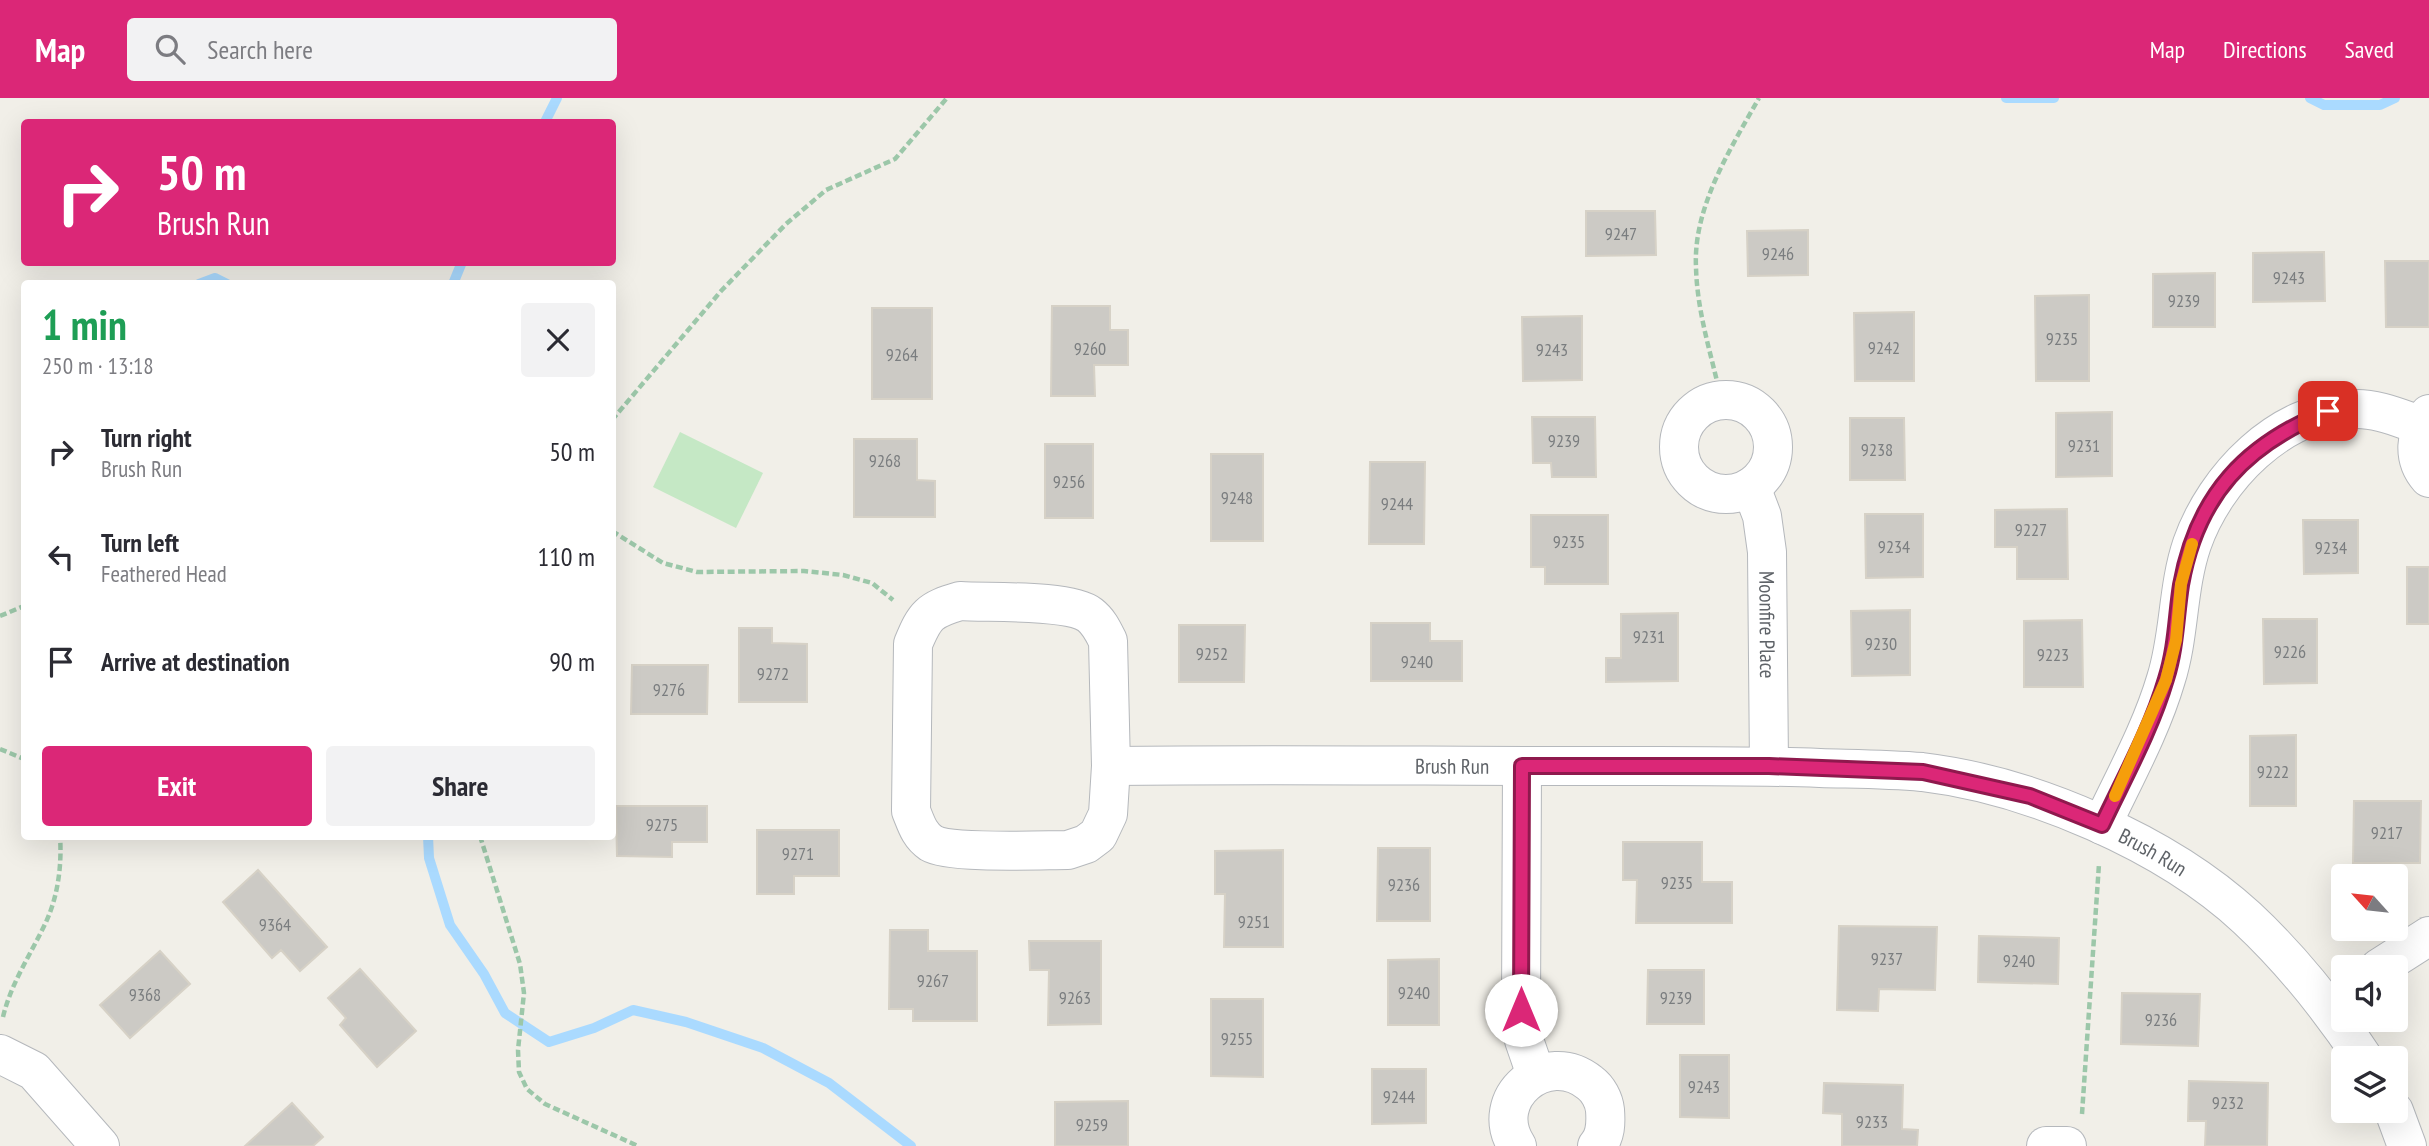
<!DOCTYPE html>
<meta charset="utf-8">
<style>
body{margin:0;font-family:"PT Sans Narrow",sans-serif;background:#f2f2f3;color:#2b2b33;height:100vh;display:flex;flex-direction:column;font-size:26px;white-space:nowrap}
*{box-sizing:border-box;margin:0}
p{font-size:23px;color:#7c7c81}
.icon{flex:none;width:38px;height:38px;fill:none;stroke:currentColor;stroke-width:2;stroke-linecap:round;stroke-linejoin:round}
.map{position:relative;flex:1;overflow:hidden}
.details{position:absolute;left:21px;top:182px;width:595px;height:560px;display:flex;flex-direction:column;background:#fff;border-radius:7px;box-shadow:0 7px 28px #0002}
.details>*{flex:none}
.banner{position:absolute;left:21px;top:21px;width:595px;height:147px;border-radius:7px;box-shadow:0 7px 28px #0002;background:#db2777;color:#fff;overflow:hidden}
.needle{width:46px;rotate:297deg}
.tools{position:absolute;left:2331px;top:766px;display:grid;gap:14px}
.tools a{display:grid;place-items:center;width:77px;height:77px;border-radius:7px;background:#fff;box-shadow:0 7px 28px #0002;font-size:35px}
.pin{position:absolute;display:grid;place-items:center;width:60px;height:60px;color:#fff;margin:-30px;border-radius:14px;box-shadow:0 4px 10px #0006}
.me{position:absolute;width:77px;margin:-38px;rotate:0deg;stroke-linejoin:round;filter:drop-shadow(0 0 5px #0008)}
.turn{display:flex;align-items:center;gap:24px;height:147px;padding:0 21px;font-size:32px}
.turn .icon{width:91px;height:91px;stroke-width:2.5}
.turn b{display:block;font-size:49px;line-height:60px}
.round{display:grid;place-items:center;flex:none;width:74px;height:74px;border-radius:7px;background:#f2f2f3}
.overview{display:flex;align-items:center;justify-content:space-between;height:119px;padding:0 21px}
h1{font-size:42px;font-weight:700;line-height:52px;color:#1e9e55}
.primary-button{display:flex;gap:14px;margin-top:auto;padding:14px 21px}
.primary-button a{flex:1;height:80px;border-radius:7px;background:#db2777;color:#fff;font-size:28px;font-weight:700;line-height:80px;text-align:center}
.primary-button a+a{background:#f2f2f3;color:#2b2b33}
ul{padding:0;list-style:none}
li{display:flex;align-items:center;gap:21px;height:105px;padding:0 21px}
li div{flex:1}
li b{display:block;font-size:26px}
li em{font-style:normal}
header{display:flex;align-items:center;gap:42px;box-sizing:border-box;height:98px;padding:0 35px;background:#db2777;color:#fff}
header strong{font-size:33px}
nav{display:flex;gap:38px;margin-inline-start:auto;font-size:24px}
.search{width:490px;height:63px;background:#f2f2f3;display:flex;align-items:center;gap:18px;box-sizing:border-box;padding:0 24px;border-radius:7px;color:#7c7c81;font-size:26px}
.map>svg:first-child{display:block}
.green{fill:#c5e8c5}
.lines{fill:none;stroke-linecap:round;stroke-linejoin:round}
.stream{stroke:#aadaff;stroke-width:10}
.building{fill:#cccac5;stroke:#d6d1c6;stroke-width:2}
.street-casing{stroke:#b5b8bc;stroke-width:40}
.path{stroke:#9cc7a9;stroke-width:4.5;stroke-dasharray:7 3.5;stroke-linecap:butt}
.street{stroke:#fff;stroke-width:38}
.route-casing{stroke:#8e194d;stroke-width:18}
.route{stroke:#db2777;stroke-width:12}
.slow{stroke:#f59e0b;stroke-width:12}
.labels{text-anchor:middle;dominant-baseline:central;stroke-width:5;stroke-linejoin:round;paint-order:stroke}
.number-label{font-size:18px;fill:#7a7d7f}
.street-label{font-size:21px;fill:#5f6368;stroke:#fff}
</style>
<header>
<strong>Map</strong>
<div class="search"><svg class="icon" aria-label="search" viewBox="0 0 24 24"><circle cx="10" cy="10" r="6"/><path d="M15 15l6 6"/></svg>Search here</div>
<nav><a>Map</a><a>Directions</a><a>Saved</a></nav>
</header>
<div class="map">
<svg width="2429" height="1048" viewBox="0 0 2429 1048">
<rect width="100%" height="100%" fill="#f1efe8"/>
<path class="green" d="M680,334L763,375L736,430L653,389Z"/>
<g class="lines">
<path class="stream" d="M2006,0H2054
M2310,0L2324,7H2380L2395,0
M545,24L557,0
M199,186L215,180L227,186
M453,186L462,164
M428,738L429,760L450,827L484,876L505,915L549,944L594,930L633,912L686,924L763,950L829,985L911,1048"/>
</g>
<path class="building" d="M1586,113H1655L1656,157L1586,158Z
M1808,132V177L1748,178L1747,133Z
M2324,154L2325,203L2253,204V155Z
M2385,163H2429V229H2386Z
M2215,175V229H2153V176Z
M2089,197V283H2036L2035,198Z
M1052,208H1110V232H1128V267H1094L1095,298H1051Z
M872,210H932V301H872Z
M1914,214V283H1855L1854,215Z
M1582,218V282L1523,283L1522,219Z
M2112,314V378L2056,379V315Z
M1532,319H1595L1596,379H1552L1551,365H1533Z
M1850,320H1904L1905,382H1850Z
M854,341H917V382L935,383V419H854Z
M1045,346H1093V420H1045Z
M1211,356H1263V443H1211Z
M1370,364H1425L1424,446H1369Z
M2067,411L2068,481H2017V449H1995V412Z
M1865,416H1923V479L1866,480Z
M1531,417H1608V486H1545V469H1531Z
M2303,422H2358V475L2304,476Z
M2407,469H2429V526H2407Z
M1910,512V577L1852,578L1851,513Z
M1678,515V583L1606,584V560H1621V516Z
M2263,521H2317V585L2264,586Z
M2082,522L2083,589H2024V523Z
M1371,525H1430V543H1462V583H1371Z
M1179,527H1245L1244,584H1179Z
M739,530H772V545L807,546V604H739Z
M632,567H708L707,616H631Z
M2296,637V708H2250V638Z
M2354,703H2421L2420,765H2353Z
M616,708H707V744H672V759L617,758Z
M757,732H839V778H794V796H757Z
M1623,744H1702V784H1732V825H1636L1637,782H1623Z
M1378,750H1430V823H1377Z
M1283,752V849H1224L1225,796H1215V753Z
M258,772L327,849L300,873L281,852L272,860L223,804Z
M1839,828L1937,829L1935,892L1879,891L1878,913L1837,912Z
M890,832H928V853H977V923H913V911H889Z
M1979,838L2059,840L2058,886L1978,884Z
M1029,843H1101V926L1048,927L1049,872H1030Z
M160,853L190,886L130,940L100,907Z
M1439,861V927H1388V862Z
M360,871L416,933L377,969L340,927L346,920L328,900Z
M1648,872H1704V926H1647Z
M2122,895L2200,896L2198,948L2121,946Z
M1211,901H1263V979L1211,978Z
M1680,957H1729V1020L1680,1019Z
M1372,971H1426V1025L1372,1026Z
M2189,983L2268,985L2267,1048H2205L2206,1023H2188Z
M1824,985L1903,987L1902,1031L1918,1032L1917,1048H1842V1016L1823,1015Z
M1128,1003V1048H1055V1004Z
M292,1005L323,1039L313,1048H245Z"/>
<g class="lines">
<g class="street-casing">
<g id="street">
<circle cx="1726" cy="349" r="47"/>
<path d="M2429,316C2415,335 2412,361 2429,380"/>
<path id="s1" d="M1751,389L1762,418L1767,454L1769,668"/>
<path d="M960,503C988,505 1069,501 1090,517C1099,524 1103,533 1108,543L1111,668L1108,716L1098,737L1086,746L1068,752C1041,752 949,756 931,745C919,737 916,725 911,713L913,546C925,517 929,512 960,503Z"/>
<path id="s2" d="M1111,668C1268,666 1425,668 1581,668C1661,668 1740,667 1820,670C1854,671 1888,671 1922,674C2031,687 2166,745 2247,820C2292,862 2330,910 2364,961"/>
<path d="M1522,668L1521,912L1524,942L1536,977"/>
<path d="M2102,727C2124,680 2151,632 2166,581C2180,537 2177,490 2192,446C2215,380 2280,312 2354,311C2376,310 2399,320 2420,327"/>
<path d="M2379,870L2429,838"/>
<path d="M0,956L34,973L100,1048"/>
<path d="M2394,1013L2407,1048"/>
<path d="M1517,1048C1486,1001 1546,949 1590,985C1598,991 1604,1002 1605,1012C1606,1025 1606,1038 1597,1048"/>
<path d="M2046,1048H2067"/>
</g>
</g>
<path class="path" d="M1721,301C1712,258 1697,215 1696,169C1693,109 1731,50 1759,0
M612,322L721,193L786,126L826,92L895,61L947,0
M612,433L663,465L697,474L804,473L843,477L872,485L893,502
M0,518L24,508
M0,651L24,661
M480,738L520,866L524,895L518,952L519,974L527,991L545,1006L638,1048
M3,919C11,885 31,856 46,824C58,798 62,767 60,738
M2082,1016L2099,766"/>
<use href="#street" class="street"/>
</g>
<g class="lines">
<g class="route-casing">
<path id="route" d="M1521,912L1522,668H1769L1923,674L2030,698L2102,727C2124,680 2151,632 2166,581C2176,550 2176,519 2181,487C2197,397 2246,346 2328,313"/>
</g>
<use href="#route" class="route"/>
<path class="slow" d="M2115,698L2166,582L2176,542L2181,486L2192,446"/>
</g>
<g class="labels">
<g class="number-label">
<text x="1621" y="135">9247</text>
<text x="1778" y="155">9246</text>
<text x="2289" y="179">9243</text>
<text x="2184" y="202">9239</text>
<text x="2062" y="240">9235</text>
<text x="1884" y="249">9242</text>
<text x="1090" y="250">9260</text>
<text x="1552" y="251">9243</text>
<text x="902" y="256">9264</text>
<text x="1564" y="342">9239</text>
<text x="2084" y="347">9231</text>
<text x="1877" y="351">9238</text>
<text x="885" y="362">9268</text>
<text x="1069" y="383">9256</text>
<text x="1237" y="399">9248</text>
<text x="1397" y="405">9244</text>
<text x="2031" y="431">9227</text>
<text x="1569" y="443">9235</text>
<text x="1894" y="448">9234</text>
<text x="2331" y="449">9234</text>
<text x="1649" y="538">9231</text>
<text x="1881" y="545">9230</text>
<text x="2290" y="553">9226</text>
<text x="1212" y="555">9252</text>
<text x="2053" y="556">9223</text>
<text x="1417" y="563">9240</text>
<text x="773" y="575">9272</text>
<text x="669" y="591">9276</text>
<text x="2273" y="673">9222</text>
<text x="662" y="726">9275</text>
<text x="2387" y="734">9217</text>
<text x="798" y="755">9271</text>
<text x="1677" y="784">9235</text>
<text x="1404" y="786">9236</text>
<text x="1254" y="823">9251</text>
<text x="275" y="826">9364</text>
<text x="1887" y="860">9237</text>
<text x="2019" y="862">9240</text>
<text x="933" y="882">9267</text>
<text x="1414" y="894">9240</text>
<text x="145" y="896">9368</text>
<text x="1075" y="899">9263</text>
<text x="1676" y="899">9239</text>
<text x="2161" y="921">9236</text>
<text x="1237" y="940">9255</text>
<text x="1704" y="988">9243</text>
<text x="1399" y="998">9244</text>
<text x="2228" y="1004">9232</text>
<text x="1872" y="1023">9233</text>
<text x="1092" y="1026">9259</text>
</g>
<g class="street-label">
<text stroke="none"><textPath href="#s1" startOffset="140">Moonfire Place</textPath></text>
<text stroke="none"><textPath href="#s2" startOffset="341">Brush Run</textPath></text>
<text stroke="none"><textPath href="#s2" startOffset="1057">Brush Run</textPath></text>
</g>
</g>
</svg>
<div class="tools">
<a><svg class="needle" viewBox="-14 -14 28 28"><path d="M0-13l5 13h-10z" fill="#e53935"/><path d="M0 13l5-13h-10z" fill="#7c7c81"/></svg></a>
<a><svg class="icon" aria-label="sound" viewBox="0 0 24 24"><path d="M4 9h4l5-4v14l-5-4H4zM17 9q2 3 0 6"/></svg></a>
<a><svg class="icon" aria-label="layers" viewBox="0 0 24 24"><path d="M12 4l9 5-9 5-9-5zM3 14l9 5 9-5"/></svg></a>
</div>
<div class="pin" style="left:2328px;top:313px;background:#d93025"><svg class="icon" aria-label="arrive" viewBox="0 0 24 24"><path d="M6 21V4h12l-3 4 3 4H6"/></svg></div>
<svg class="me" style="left:1521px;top:912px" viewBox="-20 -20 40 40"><circle r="19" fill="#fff"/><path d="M0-13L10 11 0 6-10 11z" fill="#db2777"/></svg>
<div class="banner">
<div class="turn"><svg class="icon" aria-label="right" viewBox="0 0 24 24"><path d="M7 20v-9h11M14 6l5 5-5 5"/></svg><div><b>50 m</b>Brush Run</div></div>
</div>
<section class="details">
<div class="overview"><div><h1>1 min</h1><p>250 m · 13:18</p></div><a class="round"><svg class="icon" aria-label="close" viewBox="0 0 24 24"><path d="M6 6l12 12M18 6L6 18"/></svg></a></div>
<ul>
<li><svg class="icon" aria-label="right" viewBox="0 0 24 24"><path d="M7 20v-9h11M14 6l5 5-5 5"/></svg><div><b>Turn right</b><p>Brush Run</p></div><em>50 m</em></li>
<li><svg class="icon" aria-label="left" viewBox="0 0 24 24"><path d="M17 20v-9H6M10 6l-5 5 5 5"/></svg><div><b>Turn left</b><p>Feathered Head</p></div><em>110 m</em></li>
<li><svg class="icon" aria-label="arrive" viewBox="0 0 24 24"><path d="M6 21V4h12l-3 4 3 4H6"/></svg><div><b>Arrive at destination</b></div><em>90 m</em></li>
</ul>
<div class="primary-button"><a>Exit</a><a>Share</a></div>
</section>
</div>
